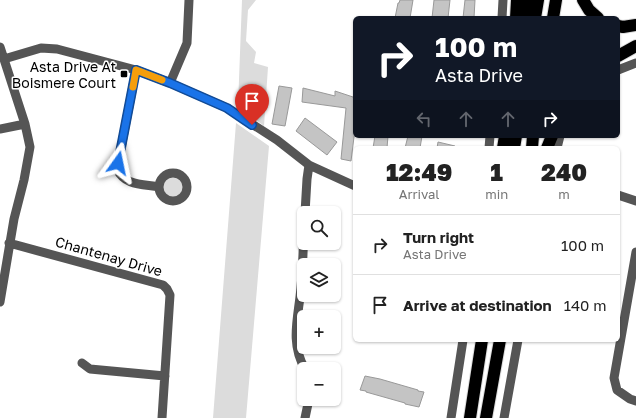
<!DOCTYPE html>
<meta charset="utf-8">
<style>
body{margin:0;font-family:"Golos Text",sans-serif;background:#f6f6f6;color:#222;height:100vh;display:flex;flex-direction:column;font-size:15px;white-space:nowrap}
*{box-sizing:border-box;margin:0}
p{font-size:13px;color:#767676}
.icon{flex:none;width:22px;height:22px;fill:none;stroke:currentColor;stroke-width:2;stroke-linecap:round;stroke-linejoin:round}
.map{position:relative;flex:1;overflow:hidden}
.panel{position:absolute;left:353px;top:146px;width:267px;height:196px;display:flex;flex-direction:column;background:#fff;border-radius:6px;box-shadow:0 1px 3px #0004}
.panel>*{flex:none}
.hud{position:absolute;left:353px;top:16px;width:267px;height:122px;border-radius:6px;box-shadow:0 1px 3px #0004;background:#111827;color:#fff;overflow:hidden}
.controls{position:absolute;left:297px;top:206px;display:grid;gap:8px}
.controls a{display:grid;place-items:center;width:44px;height:44px;border-radius:6px;background:#fff;box-shadow:0 1px 3px #0004;font-size:20px}
.pin{position:absolute;display:grid;place-items:center;width:34px;height:34px;color:#fff;margin:-41px -17px;border-radius:50% 50% 50% 0;rotate:-45deg;box-shadow:0 0 4px #0007}
.pin .icon{rotate:45deg}
.me{position:absolute;width:44px;margin:-22px;rotate:12deg;stroke-linejoin:round;filter:drop-shadow(0 0 3px #0008)}
.turn{display:flex;align-items:center;gap:14px;height:84px;padding:0 16px;font-size:18px}
.turn .icon{width:52px;height:52px;stroke-width:2.5}
.turn b{display:block;font-size:28px;line-height:34px}
.lanes{display:flex;align-items:center;height:38px;padding:0 16px;background:#0003;justify-content:center;gap:20px;direction:ltr}
.lanes .off{opacity:.35}
.eta{display:flex;justify-content:space-evenly;align-items:center;height:68px;text-align:center}
.eta b{font-size:24px;font-weight:800;line-height:28px}
ul{padding:0;list-style:none}
li{display:flex;align-items:center;gap:12px;height:60px;padding:0 16px;border-top:1px solid #e0e0e0}
li div{flex:1}
li b{display:block;font-size:15px}
li em{font-style:normal}
.map>svg:first-child{display:block}
.green{fill:#dcdcdc}
.building{fill:#c4c4c4;stroke:#999}
.lines{fill:none;stroke-linecap:round;stroke-linejoin:round}
.highway-casing{stroke:#dbdbdb;stroke-width:14}
.minor{stroke:#555;stroke-width:9}
.highway{stroke:#000;stroke-width:12}
.route-casing{stroke:#114b97;stroke-width:10}
.route{stroke:#1a73e8;stroke-width:7}
.slow{stroke:#f59e0b;stroke-width:7}
.poi-dot{fill:#000;stroke:#fff;stroke-width:1.5}
.labels{text-anchor:middle;dominant-baseline:central;stroke-width:3;stroke-linejoin:round;paint-order:stroke}
.poi-label{font-size:14px;fill:#000;stroke:#fff;text-anchor:end}
.street-label{font-size:14px;fill:#000;stroke:#fff}
</style>
<div class="map">
<svg width="636" height="418" viewBox="0 0 636 418">
<rect width="100%" height="100%" fill="#fff"/>
<path class="green" d="M242,0H256L248,10L246,41L256,52L254,63L268,67L264,126L238,106Z
M236,123L269,146L246,418H213Z
M163 187a10 10 0 1 1 20 0a10 10 0 1 1-20 0Z"/>
<path class="building" d="M400,0H413L410,18H395L398,3H399Z
M434,0H450L448,18H432Z
M465,0H475L474,18H463Z
M279,86L292,88L285,126L272,124Z
M303,88L335,96V91L353,97L355,100V129L351,161L341,159L346,108L302,102Z
M305,118L337,142L327,155L296,131Z
M375,136H388L387,148H373Z
M408,136H422L420,148H405Z
M438,142L455,146L454,148H437Z
M365,376L380,379L418,390V391L424,392L419,407L405,404V403L366,392V391L360,390Z"/>
<g class="lines">
<g class="highway-casing">
<path id="highway" d="M583,0L589,10L598,18
M516,18L517,0
M524,18L527,0
M535,18L538,0
M553,18L556,0
M618,26L623,27L636,25
M618,56L636,46
M503,148L505,136
M514,148L516,136
M532,148L533,136
M547,148L552,136
M470,418L482,340
M486,418L500,340"/>
</g>
<path class="minor" d="M502,18L503,0
M0,47L25,124L30,147L24,180L14,219L0,302
M4,59L41,48L57,49L136,70L170,83L227,108L277,140L309,165L355,186
M136,70L117,169C125,186 143,184 159,187
M618,70L636,63
M170,83L187,43L189,0
M0,129L25,124
M489,148L490,136
M557,148L560,136
M159 187a14 14 0 1 1 28 0a14 14 0 1 1-28 0Z
M618,195L636,201
M305,213L307,179L309,165
M304,226C303,249 303,273 300,297C297,322 291,345 305,369
M9,243L163,285L167,289L170,295L162,418
M636,252L614,378L617,390L630,399L636,401
M82,363L90,369L165,376
M305,418L309,399
M451,418L463,340
M504,418L518,340"/>
<use href="#highway" class="highway"/>
</g>
<g class="lines">
<g class="route-casing">
<path id="route" d="M118,163L136,70L170,83L227,108L252,125"/>
</g>
<use href="#route" class="route"/>
<path class="slow" d="M133,87L136,70L162,80"/>
</g>
<rect class="poi-dot" x="120" y="70" width="8" height="8" rx="2"/>
<g class="labels">
<g class="poi-label">
<text x="116" y="66">Asta Drive At<tspan x="116" dy="16">Boismere Court</tspan></text>
</g>
<g class="street-label">
<text transform="translate(109 256) rotate(16)">Chantenay Drive</text>
</g>
</g>
</svg>
<div class="controls">
<a><svg class="icon" aria-label="search" viewBox="0 0 24 24"><circle cx="10" cy="10" r="6"/><path d="M15 15l6 6"/></svg></a>
<a><svg class="icon" aria-label="layers" viewBox="0 0 24 24"><path d="M12 4l9 5-9 5-9-5zM3 14l9 5 9-5"/></svg></a>
<a>+</a>
<a>−</a>
</div>
<div class="pin" style="left:252px;top:125px;background:#d93025"><svg class="icon" aria-label="arrive" viewBox="0 0 24 24"><path d="M6 21V4h12l-3 4 3 4H6"/></svg></div>
<svg class="me" style="left:118px;top:163px" viewBox="-20 -20 40 40"><path d="M0-17L14 15 0 8-14 15z" fill="#1a73e8" stroke="#fff" stroke-width="4"/></svg>
<div class="hud">
<div class="turn"><svg class="icon" aria-label="right" viewBox="0 0 24 24"><path d="M7 20v-9h11M14 6l5 5-5 5"/></svg><div><b>100 m</b>Asta Drive</div></div>
<div class="lanes"><svg class="icon off" aria-label="left" viewBox="0 0 24 24"><path d="M17 20v-9H6M10 6l-5 5 5 5"/></svg><svg class="icon off" aria-label="ahead" viewBox="0 0 24 24"><path d="M12 20V5M6 11l6-6 6 6"/></svg><svg class="icon off" aria-label="ahead" viewBox="0 0 24 24"><path d="M12 20V5M6 11l6-6 6 6"/></svg><svg class="icon" aria-label="right" viewBox="0 0 24 24"><path d="M7 20v-9h11M14 6l5 5-5 5"/></svg></div>
</div>
<section class="panel">
<div class="eta">
<div><b>12:49</b><p>Arrival</p></div>
<div><b>1</b><p>min</p></div>
<div><b>240</b><p>m</p></div>
</div>
<ul>
<li><svg class="icon" aria-label="right" viewBox="0 0 24 24"><path d="M7 20v-9h11M14 6l5 5-5 5"/></svg><div><b>Turn right</b><p>Asta Drive</p></div><em>100 m</em></li>
<li><svg class="icon" aria-label="arrive" viewBox="0 0 24 24"><path d="M6 21V4h12l-3 4 3 4H6"/></svg><div><b>Arrive at destination</b></div><em>140 m</em></li>
</ul>
</section>
</div>
